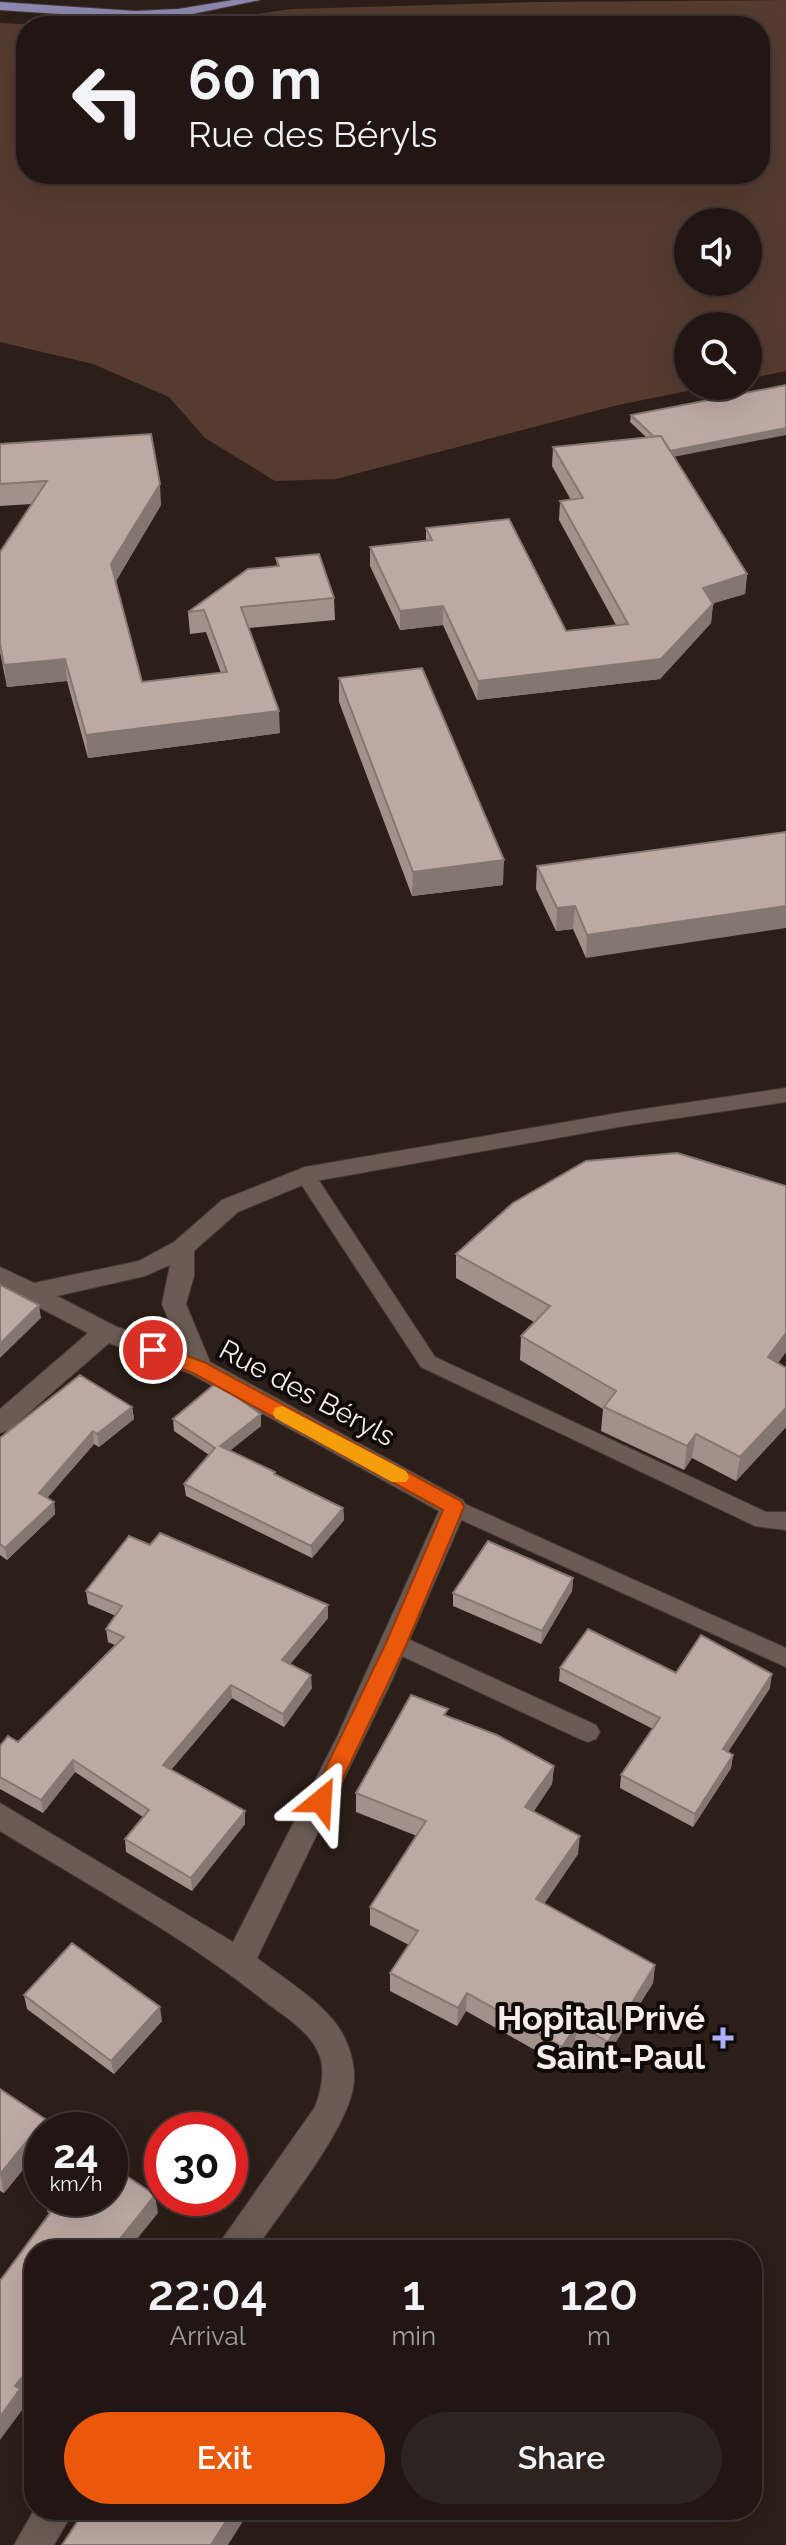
<!DOCTYPE html>
<meta charset="utf-8">
<style>
body{margin:0;font-family:Raleway,sans-serif;background:#2d2321;color:#f1f3f6;height:100vh;display:flex;flex-direction:column;font-size:30px;white-space:nowrap}
*{box-sizing:border-box;margin:0}
p{font-size:26px;color:#a29fa0}
.icon{flex:none;width:44px;height:44px;fill:none;stroke:currentColor;stroke-width:2;stroke-linecap:round;stroke-linejoin:round}
.map{position:relative;flex:1;overflow:hidden}
.details{position:absolute;left:24px;top:2240px;width:738px;height:280px;display:flex;flex-direction:column;background:#211613;border-radius:32px;box-shadow:0 8px 32px #0002,0 0 0 2px #3e3533}
.details>*{flex:none}
.guide{position:absolute;left:16px;top:16px;width:754px;height:168px;border-radius:32px;box-shadow:0 8px 32px #0002,0 0 0 2px #3e3533;background:#211613;color:#f1f3f6;overflow:hidden}
.buttons{position:absolute;left:674px;top:208px;display:grid;gap:16px}
.buttons a{display:grid;place-items:center;width:88px;height:88px;border-radius:50%;background:#211613;box-shadow:0 8px 32px #0002,0 0 0 2px #3e3533;font-size:40px}
.speed{position:absolute;left:24px;top:2112px;display:flex;gap:16px;font-size:40px;font-weight:700;text-align:center}
.speed>*{display:grid;place-content:center;width:104px;height:104px;border-radius:50%;background:#211613;box-shadow:0 8px 32px #0002,0 0 0 2px #3e3533;line-height:1}
.speed small{font-size:20px;font-weight:400}
.speed .limit{border:12px solid #d22;background:#fff;color:#111}
.pin{position:absolute;display:grid;place-items:center;width:68px;height:68px;color:#fff;margin:-34px;border:4px solid #fff;border-radius:50%;box-shadow:0 2px 8px #0007}
.me{position:absolute;width:88px;margin:-44px;rotate:27deg;stroke-linejoin:round;filter:drop-shadow(0 0 6px #0008)}
.turn{display:flex;align-items:center;gap:28px;height:168px;padding:0 40px;font-size:36px}
.turn .icon{width:104px;height:104px;stroke-width:2.5}
.turn b{display:block;font-size:56px;line-height:68px}
.eta{display:flex;justify-content:space-evenly;align-items:center;height:136px;text-align:center}
.eta b{font-size:48px;font-weight:600;line-height:56px}
.button{display:flex;gap:16px;margin-top:auto;padding:16px 40px}
.button a{flex:1;height:92px;border-radius:48px;background:#ea580c;color:#fff;font-size:32px;font-weight:600;line-height:92px;text-align:center}
.button a+a{background:#2d2321;color:#f1f3f6}
.map>svg:first-child{display:block}
.green{fill:#553b30;fill-rule:evenodd}
.lines{fill:none;stroke-linecap:round;stroke-linejoin:round}
.lane-casing{stroke:#463a36;stroke-width:2}
.street-casing{stroke:#463a36;stroke-width:2}
.primary-casing{stroke:#463a36;stroke-width:2}
.lane{fill:#6b5b54;fill-rule:evenodd}
.street{fill:#6b5b54;fill-rule:evenodd}
.primary{fill:#8d88b1;fill-rule:evenodd}
.wall{fill:#a2918b}
.shaded-wall{fill:#847671}
.building{fill:#bca9a2;stroke:#847671;stroke-width:2}
.route{fill:#ea580c;stroke:#983908;stroke-width:2}
.slow{fill:#f59e0b}
.poi-dot{fill:#adaffb;stroke:#100a08;stroke-width:3}
.labels{text-anchor:middle;dominant-baseline:central;stroke-width:8;stroke-linejoin:round;paint-order:stroke}
.street-label{font-size:28px;fill:#f7ede9;stroke:#100a08}
.near-poi-label{font-size:34px;font-weight:bold;fill:#f7ede9;stroke:#100a08;text-anchor:end}
</style>
<div class="map">
<svg width="786" height="2545" viewBox="0 0 786 2545">
<rect width="100%" height="100%" fill="#2c1e19"/>
<path class="green" d="M786,0V371L748,379V326H688V386H712L618,405L336,479L275,481L205,438L169,397L93,364L0,342V23L59,26H26V174H760V26H179L291,9L536,2ZM688,222H748V282H688Z"/>
<g class="lines">
<g class="lane-casing">
<path id="lane" d="M305,1168L312,1170L435,1357L766,1512H786V1530L755,1526L421,1367L295,1175Z
M454,1499L786,1648V1667L446,1513L443,1507L446,1501Z
M397,1634L596,1725L600,1732L596,1739L588,1742L580,1739L389,1650L386,1643L389,1636Z"/>
</g>
<g class="street-casing">
<path id="street" d="M786,1088V1102L624,1126L310,1182L238,1212L194,1251V1276L186,1304L210,1362L463,1500L467,1507L392,1680L257,1958C283,1978 317,1998 337,2025C349,2041 357,2068 353,2088C345,2133 282,2210 255,2250H218L223,2238L315,2107C322,2088 327,2066 316,2048C306,2029 284,2016 267,2003C185,1937 90,1886 0,1831V1803L233,1942L337,1737L439,1511L191,1374L109,1343L9,1430L0,1433V1409L88,1333L0,1287V1267L34,1283L139,1261L174,1242L222,1200L305,1167L624,1112ZM170,1265L162,1304L181,1351L115,1326L57,1296L145,1276Z
M34,2510H74L54,2545H14Z"/>
</g>
<g class="primary-casing">
<path id="primary" d="M233,0H260L178,17L135,19L0,10V2L135,11L178,9Z"/>
</g>
<use href="#lane" class="lane"/>
<use href="#street" class="street"/>
<use href="#primary" class="primary"/>
</g>
<path class="wall" d="M631,415L674,457L747,574L745,594L713,603L711,623L660,679L477,700L443,625L400,630L370,566V547L426,541V528L566,631L616,625L559,520L560,501L571,500L552,466L553,447L646,437L630,422Z
M0,444L161,505L116,581L142,682L221,673L206,632L190,634L188,612L277,566L276,558L334,598L335,620L249,628L280,733L88,758L67,681L7,687L0,652V552L32,504L0,506Z
M339,678L503,885L412,896L339,702Z
M786,832L586,958L573,929L556,931L536,889L537,866Z
M786,1186V1352L778,1363L786,1368V1427L736,1481L692,1458L684,1470L601,1431L603,1409L520,1360L521,1336L534,1322L456,1278V1254Z
M132,1407L134,1419L99,1447L94,1444L47,1498L54,1502L55,1514L7,1560L0,1555V1438Z
M173,1419L261,1426L230,1450L276,1475L343,1508L344,1520L312,1558L186,1496L184,1484L209,1455L174,1431Z
M573,1578L572,1591L541,1644L453,1606V1593Z
M86,1591L328,1618L290,1664L312,1688L284,1727L232,1698L171,1770L245,1824L192,1891L126,1852L125,1839L143,1817L75,1772L43,1813L0,1789V1746L18,1742L115,1645L108,1642L106,1629L116,1616L88,1604Z
M560,1668L676,1673L770,1688L728,1752L733,1755L731,1768L693,1827L620,1788L621,1775L653,1729L559,1681Z
M447,1716L554,1766L552,1784L534,1811L578,1854L544,1904L655,1965L653,1983L605,2059L575,2042L561,2065L466,2011L457,2026L390,1991V1973L409,1945L370,1925V1907L417,1836L356,1812V1793Z
M24,1995L162,2021L114,2074L27,2009Z
M0,2089L42,2130V2146L4,2193L0,2191Z"/>
<path class="shaded-wall" d="M786,428V435L668,458L669,451Z
M160,484L161,505L113,586L111,564Z
M747,574L745,594L701,607L703,588Z
M713,604L711,623L660,679L477,700L478,681Z
M443,606V625L400,630V611Z
M65,659L67,681L7,687L4,665Z
M279,711L280,733L88,758L86,735Z
M504,860L503,885L412,896L413,872Z
M575,906L573,929L556,931L557,908Z
M786,906V928L586,958L587,935Z
M39,1305L41,1318L0,1358V1344Z
M786,1333V1352L764,1381L768,1357Z
M132,1407L134,1419L99,1447L97,1434Z
M786,1408V1427L736,1481L740,1457Z
M261,1414V1426L221,1458L220,1446Z
M93,1431L94,1444L41,1505L39,1493Z
M696,1434L692,1458L684,1470L687,1446Z
M54,1502L55,1514L7,1560L5,1548Z
M343,1508L344,1520L312,1558L311,1546Z
M573,1578L572,1591L541,1644L542,1631Z
M328,1605V1618L283,1673L282,1660Z
M772,1674L770,1688L721,1762L723,1749Z
M311,1675L312,1688L284,1727L283,1714Z
M231,1685L232,1698L164,1778L163,1765Z
M733,1755L731,1768L693,1827L695,1814Z
M73,1760L75,1772L43,1813L41,1800Z
M554,1766L552,1784L524,1825L525,1807Z
M245,1811V1824L192,1891L191,1878Z
M580,1836L578,1854L534,1918L536,1899Z
M655,1965L653,1983L605,2059L608,2042Z
M467,1993L466,2011L457,2026L458,2008Z
M160,2007L162,2021L114,2074L111,2061Z
M577,2024L575,2042L561,2065L562,2047Z
M45,2119L48,2130H42V2146L4,2193L0,2174Z
M155,2195L158,2213L128,2250H111Z
M34,2363V2385L23,2399L25,2406L0,2440V2417L15,2386Z
M233,2510H250L228,2545H211Z"/>
<path class="building" d="M786,385V428L670,451L661,436H653L631,415Z
M151,434L160,484L111,564L142,682L227,672L204,610L188,612L248,569L279,566L276,558L319,554L334,598L241,607L279,711L86,735L65,659L4,665L0,644V552L47,481L0,484V444Z
M661,436L747,574L703,588L713,604L661,659L478,681L443,606L400,611L370,547L432,540L426,528L509,519L566,631L628,624L560,501L583,498L553,447Z
M422,668L504,860L413,872L339,678Z
M786,832V906L587,935L575,906L557,908L537,866Z
M677,1153L786,1186V1333L768,1357L786,1368V1408L740,1457L696,1434L687,1446L604,1407L616,1391L521,1336L550,1306L456,1254L513,1203L586,1161Z
M0,1285L39,1305L0,1344Z
M80,1375L132,1407L97,1434L93,1431L39,1493L54,1502L5,1548L0,1544V1438Z
M216,1383L261,1414L220,1446L275,1472L274,1474L343,1508L311,1546L184,1484L215,1448L173,1419Z
M160,1533L328,1605L282,1660L311,1675L283,1714L231,1685L163,1765L245,1811L191,1878L125,1839L149,1810L73,1760L41,1800L0,1777V1746L8,1736L18,1742L124,1637L106,1629L122,1606L86,1591L129,1536L150,1545Z
M488,1541L573,1578L542,1631L453,1593Z
M588,1629L676,1673L701,1635L772,1674L723,1749L733,1755L695,1814L621,1775L660,1718L560,1668Z
M411,1695L448,1709L444,1715L497,1735L554,1766L525,1807L580,1836L536,1899L655,1965L608,2042L577,2024L562,2047L467,1993L458,2008L390,1973L418,1931L370,1907L426,1821L356,1793Z
M72,1943L160,2007L111,2061L24,1995Z
M0,2089L45,2119L0,2174Z
M110,2165L155,2195L111,2250H34V2363L15,2386L20,2389L0,2417V2281L50,2213L48,2211L58,2198H110Z
M85,2510H233L211,2545H62Z"/>
<path class="route" d="M153,1343L206,1363L461,1501L464,1507L407,1643L329,1808L321,1811L313,1808L310,1801L386,1643L443,1510L193,1373L146,1355L143,1350L146,1345Z"/>
<path class="slow" d="M282,1406L406,1471L409,1477L406,1482H392L275,1418L273,1413L275,1408Z"/>
<path class="poi-dot" d="M719 2026h8v8h8v8h-8v8h-8v-8h-8v-8h8z"/>
<g class="labels">
<g class="street-label">
<text transform="translate(307 1393) rotate(28)">Rue des Béryls</text>
</g>
<g class="near-poi-label">
<text x="705" y="2018">Hopital Privé<tspan x="705" dy="39">Saint-Paul</tspan></text>
</g>
</g>
</svg>
<div class="buttons">
<a><svg class="icon" aria-label="sound" viewBox="0 0 24 24"><path d="M4 9h4l5-4v14l-5-4H4zM17 9q2 3 0 6"/></svg></a>
<a><svg class="icon" aria-label="search" viewBox="0 0 24 24"><circle cx="10" cy="10" r="6"/><path d="M15 15l6 6"/></svg></a>
</div>
<div class="speed"><div>24<small>km/h</small></div><div class="limit">30</div></div>
<div class="pin" style="left:153px;top:1350px;background:#d93025"><svg class="icon" aria-label="arrive" viewBox="0 0 24 24"><path d="M6 21V4h12l-3 4 3 4H6"/></svg></div>
<svg class="me" style="left:321px;top:1801px" viewBox="-20 -20 40 40"><path d="M0-17L14 15 0 8-14 15z" fill="#ea580c" stroke="#fff" stroke-width="4"/></svg>
<div class="guide">
<div class="turn"><svg class="icon" aria-label="left" viewBox="0 0 24 24"><path d="M17 20v-9H6M10 6l-5 5 5 5"/></svg><div><b>60 m</b>Rue des Béryls</div></div>
</div>
<section class="details">
<div class="eta">
<div><b>22:04</b><p>Arrival</p></div>
<div><b>1</b><p>min</p></div>
<div><b>120</b><p>m</p></div>
</div>
<div class="button"><a>Exit</a><a>Share</a></div>
</section>
</div>
